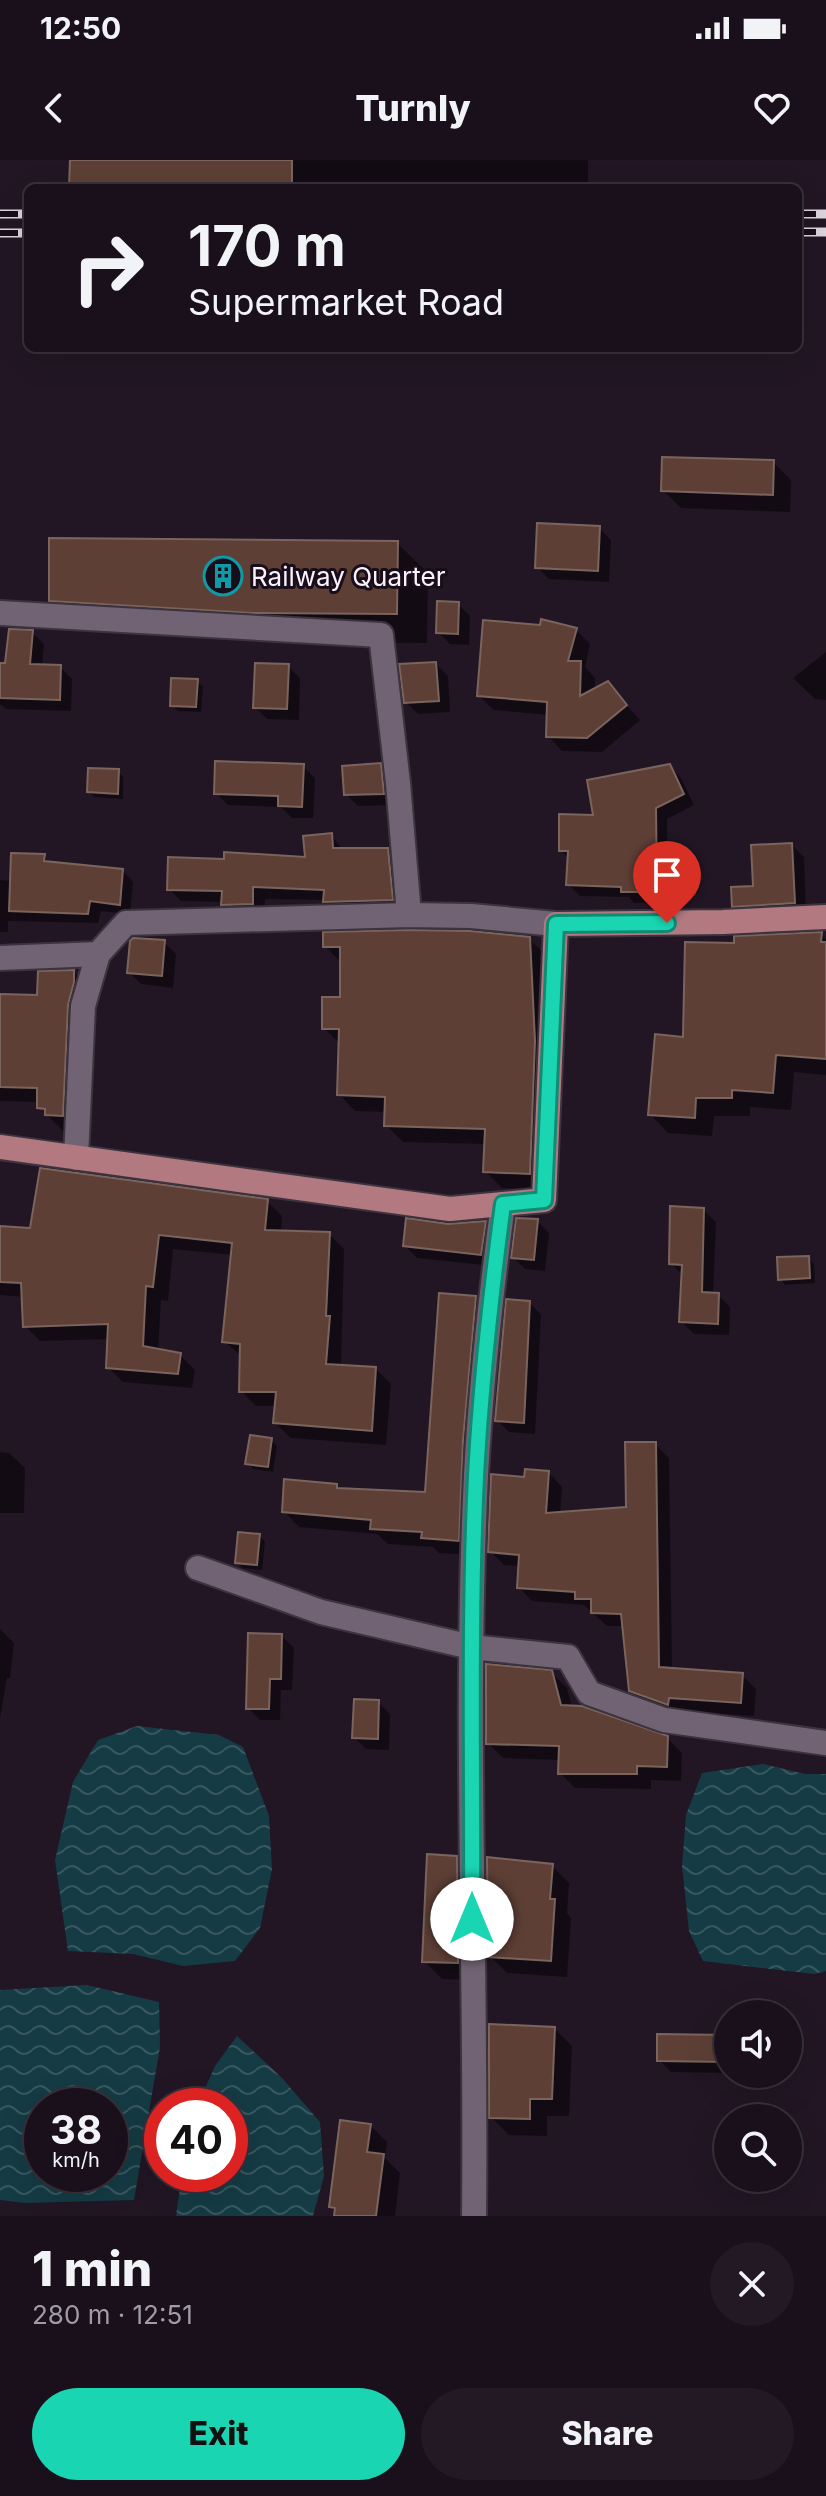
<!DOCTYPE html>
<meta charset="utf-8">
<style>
body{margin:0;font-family:Inter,sans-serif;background:#231924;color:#f1f3f6;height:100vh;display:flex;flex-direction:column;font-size:30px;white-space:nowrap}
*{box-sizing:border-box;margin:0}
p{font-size:26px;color:#9f9da3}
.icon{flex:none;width:44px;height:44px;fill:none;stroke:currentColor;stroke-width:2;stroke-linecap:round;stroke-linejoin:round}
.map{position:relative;height:2056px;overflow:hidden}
.side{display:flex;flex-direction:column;background:#1a101b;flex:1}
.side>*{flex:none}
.guide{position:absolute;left:24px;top:24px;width:778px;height:168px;border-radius:12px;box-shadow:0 8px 32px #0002,0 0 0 2px #38303a;background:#1a101b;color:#f1f3f6;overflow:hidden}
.controls{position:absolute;left:714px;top:1840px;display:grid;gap:16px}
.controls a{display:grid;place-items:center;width:88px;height:88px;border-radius:50%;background:#1a101b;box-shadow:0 8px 32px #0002,0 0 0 2px #38303a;font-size:40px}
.speed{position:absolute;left:24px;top:1928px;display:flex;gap:16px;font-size:40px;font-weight:700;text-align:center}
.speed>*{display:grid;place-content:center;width:104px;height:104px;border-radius:50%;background:#1a101b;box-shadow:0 8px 32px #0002,0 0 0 2px #38303a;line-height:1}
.speed small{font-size:20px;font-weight:400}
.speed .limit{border:12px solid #d22;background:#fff;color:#111}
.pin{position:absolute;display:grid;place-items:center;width:68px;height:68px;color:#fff;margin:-82px -34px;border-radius:50% 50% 50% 0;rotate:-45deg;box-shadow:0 0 8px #0007}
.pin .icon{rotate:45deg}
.me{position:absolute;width:88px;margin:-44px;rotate:0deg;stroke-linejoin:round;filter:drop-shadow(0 0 6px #0008)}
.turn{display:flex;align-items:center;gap:28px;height:168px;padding:0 32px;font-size:36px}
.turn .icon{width:104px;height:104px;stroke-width:2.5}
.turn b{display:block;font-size:56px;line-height:68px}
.round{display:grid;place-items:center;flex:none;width:84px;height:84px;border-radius:42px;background:#231924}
.summary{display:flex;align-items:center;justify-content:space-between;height:136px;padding:0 32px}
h1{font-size:48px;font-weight:800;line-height:60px}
.primary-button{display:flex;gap:16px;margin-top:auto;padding:16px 32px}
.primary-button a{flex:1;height:92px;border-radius:48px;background:#1ad5b2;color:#111;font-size:32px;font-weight:800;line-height:92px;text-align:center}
.primary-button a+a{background:#231924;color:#f1f3f6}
.status{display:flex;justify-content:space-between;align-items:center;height:56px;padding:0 40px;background:#1a101b;direction:ltr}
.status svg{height:22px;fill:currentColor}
header{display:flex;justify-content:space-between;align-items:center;height:104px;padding:0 32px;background:#1a101b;font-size:36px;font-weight:800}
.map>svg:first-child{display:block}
.water{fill:url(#water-waves);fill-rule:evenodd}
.shadow{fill:#0007}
.building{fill:#5d3f35;stroke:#7a645d;stroke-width:2}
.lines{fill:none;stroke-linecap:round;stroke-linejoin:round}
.minor-casing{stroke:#3b333d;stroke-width:28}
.major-casing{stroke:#3b333d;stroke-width:28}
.minor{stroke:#716373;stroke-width:24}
.major{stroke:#b27980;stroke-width:24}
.rail-casing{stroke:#dcd4dd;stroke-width:9}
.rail{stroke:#180d1a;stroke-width:6;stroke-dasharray:18;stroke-linecap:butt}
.route-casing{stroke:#118a74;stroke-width:20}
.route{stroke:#1ad5b2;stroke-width:14}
.labels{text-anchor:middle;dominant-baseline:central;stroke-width:6;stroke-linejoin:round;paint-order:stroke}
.poi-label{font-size:26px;fill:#faf2fb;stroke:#180d1a;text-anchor:start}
</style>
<div class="status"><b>12:50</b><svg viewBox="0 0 49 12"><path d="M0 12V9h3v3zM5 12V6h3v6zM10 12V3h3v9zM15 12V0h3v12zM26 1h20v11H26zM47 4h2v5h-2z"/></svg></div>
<header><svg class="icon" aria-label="back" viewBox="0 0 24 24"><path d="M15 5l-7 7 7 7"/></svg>Turnly<svg class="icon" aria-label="heart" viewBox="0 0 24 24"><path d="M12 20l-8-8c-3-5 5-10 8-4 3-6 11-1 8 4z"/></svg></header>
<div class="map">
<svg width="826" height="2056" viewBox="0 0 826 2056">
<defs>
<pattern id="water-waves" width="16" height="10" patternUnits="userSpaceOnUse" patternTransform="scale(2)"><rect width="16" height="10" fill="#153b44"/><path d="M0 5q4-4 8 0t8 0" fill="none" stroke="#385860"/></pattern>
</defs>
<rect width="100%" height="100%" fill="#221624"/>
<path class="water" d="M137,1566L219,1575L243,1587L269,1656L272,1709L260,1768L235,1801L183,1806L133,1794L68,1791L55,1700L73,1622L98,1580Z
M763,1604L805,1614H826V1811L814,1814L703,1801L689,1771L682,1706L686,1655L702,1613Z
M87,1825L159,1842L160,1887L134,2040L25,2043L0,2040V1830ZM110,1946V2014H42V1946Z
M237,1876L282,1918L320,1962L324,2016L313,2056H176L182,2014H230V1946H197L215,1906Z"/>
<path class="shadow" d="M72,0H588V28H73Z
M773,302L791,320L790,352L681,348L663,330Z
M599,368L611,380L609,422L549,419L537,407Z
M397,383L428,413L427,483L284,482L81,470L51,440Z
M458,444L470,456L469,485L450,484L438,472Z
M576,470L590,484L585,507L595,518V530L607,523L640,560L602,592L562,591L548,576L549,555L494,550L479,536Z
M32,472L44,484L42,507H60L72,519L71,551L6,549L0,544V505H7Z
M826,492V540L815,539L793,518Z
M436,504L448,516L450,552L418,554L406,542Z
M288,506L300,518L299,560L267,559L255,547Z
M197,521L203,527L201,552L178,551L172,545Z
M380,605L392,617L395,645L358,646L346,634Z
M303,606L315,618L313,658H292L281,647L228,645L216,633Z
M669,606L681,618L694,645L667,659L668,742L634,743L629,737L580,736L568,724L569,699L561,690L596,657Z
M118,611L123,617V639L94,637L89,632Z
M331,675L343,690H388L400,702L404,752L337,754L325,740L265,739L264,756L235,757L223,742L181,741L169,729L307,700Z
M792,685L804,697L806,755L746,758L734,746L755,728Z
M44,696L51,704L123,711L133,722L130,754L101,751L98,763L8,761V772H0V720L12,721Z
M821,774L826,780V915L794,912L791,950L750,947V956H714L712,976L668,973L650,954L684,880L736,785Z
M529,779L546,795V1030L502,1028L485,1011L486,984L403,982L386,965L387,952L355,951L339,934L340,884L324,868L342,839V804L325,786Z
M164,782L176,794L173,828L141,824L129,812Z
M74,812L90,828L78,971H63L39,947V942L0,941V836L39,837Z
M267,1041L282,1056L281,1072L329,1074L344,1089L341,1207L376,1209L391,1224L386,1285L291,1278L275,1263L277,1246H256L241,1231V1196L224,1181L233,1095L173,1089L168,1141L161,1140L158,1191L180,1195L195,1210L192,1228L123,1222L108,1207L110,1179L40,1181L25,1166L24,1137L0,1135V1068L32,1070Z
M703,1050L716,1062L713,1134L718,1135L730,1147L729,1175L694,1174L682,1162L683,1116L671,1103Z
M537,1061L549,1073L545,1111L525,1109L513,1097Z
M485,1063L497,1075L493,1106L417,1098L405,1086L448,1066Z
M809,1098L814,1104L815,1123L785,1125L780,1119Z
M476,1138L491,1154L474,1395L439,1393L433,1387L388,1384L377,1374L299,1367L284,1351L336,1326L340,1330L427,1334Z
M529,1142L541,1155L535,1274L509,1272L497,1260Z
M271,1280L277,1286L273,1312L253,1309L248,1303Z
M655,1284L669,1298L672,1510L742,1515L756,1529L754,1556L682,1551L645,1545L631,1530L624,1466H607L584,1445L532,1441L519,1427L520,1406L504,1405L490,1391L526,1319L549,1313L562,1327L560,1354L628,1349Z
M0,1292L9,1293L25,1308L24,1353H0Z
M260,1376L265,1382L262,1410L242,1408L237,1402Z
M0,1469L14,1483L10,1518H7L0,1558Z
M282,1476L294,1488L292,1530H281L280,1560H260L248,1548Z
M551,1512L567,1528L572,1547L666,1577L682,1593L681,1621L651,1620V1629L575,1628L560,1613V1600L503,1598L488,1583Z
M378,1542L390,1554L389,1590L366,1589L354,1577Z
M456,1698L474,1716L475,1820L442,1819L424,1801Z
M552,1706L569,1723L567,1753L571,1758L567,1817L507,1813L490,1796Z
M554,1868L572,1886L569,1956H547V1976L509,1975L491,1957Z
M728,1877V1913L671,1912L659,1900Z
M370,1965L387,1982L385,1998L400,2013L395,2056H336V2051L331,2046Z"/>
<path class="building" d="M70,0H292V28L69,27Z
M662,297L774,300L773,335L661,331Z
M537,363L600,366L598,411L535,408Z
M49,378L398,381L397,454L252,453L49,441Z
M437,441L459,442L458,474L436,473Z
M541,459L577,468L568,501H581L580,536L608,521L627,545L587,578L546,577L547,542L477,536L483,460L540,465Z
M9,469L33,470L30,504L61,505L60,540L0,538V503H5Z
M436,502L439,541L404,543L399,504Z
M255,503L289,504L287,549L253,548Z
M171,518L198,519L196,547L170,546Z
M215,601L304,604L302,647L278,646V636L214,634Z
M381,603L384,634L344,635L342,606Z
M670,604L684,634L656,648L657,732H621V727L566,725L568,691H559V654L593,655L587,620Z
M88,608L119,609L118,634L87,632Z
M332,673L333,688H388L393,740L323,742L324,730L253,727V744L221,745L222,731L167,730L168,697L224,699V692L305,697L303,676Z
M792,683L795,743L732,747L731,727L753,726L751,685Z
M11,693L45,694L44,701L123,709L120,745L90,741L88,754L9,751Z
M409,770L470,771L530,777L535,881L530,1014L483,1012L485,969L384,966L385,937L337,935L339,869H322V837H340V787H323V772Z
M822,772L821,782H826V899L776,895L773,933L732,930V938H696L695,958L648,955L655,874L683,877L685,782L734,783V776Z
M133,778L165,780L162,816L127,813L130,781Z
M74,810V822L68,845L63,956L45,955V949L37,948V928L0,927V834L37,835L38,811Z
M40,1008L268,1039L265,1070L330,1072L326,1156H330L326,1204L376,1207L372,1271L273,1263L276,1232H239L240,1184L222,1182L232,1083L159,1075L153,1127L146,1126L143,1186L181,1193L178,1214L106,1208L108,1164L23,1167L21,1123L0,1122V1066L30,1068Z
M670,1046L704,1048L702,1132L719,1133L718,1164L679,1162L682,1105L669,1104Z
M406,1058L448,1064L486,1061L481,1095L403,1086Z
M516,1058L538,1059L534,1100L511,1098Z
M809,1096L810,1118L778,1120L777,1097Z
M439,1133L476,1136L463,1280L459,1381L421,1378L422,1372L370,1369L371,1360L282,1352L284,1319L337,1324V1328L425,1332Z
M506,1139L530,1141L524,1263L495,1261Z
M250,1275L272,1278L268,1307L245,1304Z
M625,1282H656L659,1507L743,1513L741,1543L669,1538L668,1545L629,1531L621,1454L591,1453V1439H575V1432L517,1428L519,1395L488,1392L491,1314L524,1317L525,1309L549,1311L546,1353L626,1347Z
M238,1372L260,1374L257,1405L235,1403Z
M248,1473L282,1474L281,1519H270L269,1549H246Z
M486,1504L552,1510L561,1545L582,1546L668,1576L667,1607L637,1606V1614H558L559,1586L486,1584Z
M354,1539L379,1540L378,1579L352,1578Z
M427,1694L457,1696L458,1803L422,1802Z
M487,1697L553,1704L550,1739H555L551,1801L488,1797Z
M489,1864L555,1867L552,1939H530V1959L489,1958Z
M657,1874L728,1875V1902L657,1901Z
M340,1960L371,1964L367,1992L384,1994L376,2056H334L335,2048L329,2047Z"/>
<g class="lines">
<g class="minor-casing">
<path id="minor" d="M0,453L381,475L398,623L409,755
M0,798L98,794L126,763L409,755L471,756L556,764
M76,998L83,846L98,794
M198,1408L321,1452L471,1487L568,1497L589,1533L664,1560L826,1583
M474,2056C477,1809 464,1562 476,1315C481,1224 491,1134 503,1044"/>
</g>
<g class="major-casing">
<path id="major" d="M0,987L450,1049L544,1040L556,764L723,762L826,757"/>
</g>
<use href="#minor" class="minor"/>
<use href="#major" class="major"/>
<g class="rail-casing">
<path id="rail" d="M0,54H28
M798,54H826
M798,72H826
M0,73H28"/>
</g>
<use href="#rail" class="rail"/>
</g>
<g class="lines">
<g class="route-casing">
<path id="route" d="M472,1759C473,1611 469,1463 476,1316C481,1224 491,1134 503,1044L544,1040L556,764L667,763"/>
</g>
<use href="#route" class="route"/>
</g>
<defs>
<g id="building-ring" transform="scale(2)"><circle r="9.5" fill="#180d1a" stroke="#0f9aa8" stroke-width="1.5"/><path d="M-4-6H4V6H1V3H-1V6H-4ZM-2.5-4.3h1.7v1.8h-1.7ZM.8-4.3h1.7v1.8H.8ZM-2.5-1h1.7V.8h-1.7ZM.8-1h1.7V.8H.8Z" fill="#0f9aa8"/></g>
</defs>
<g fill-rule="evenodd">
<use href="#building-ring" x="223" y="416"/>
</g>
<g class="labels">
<g class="poi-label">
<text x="251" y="416">Railway Quarter</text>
</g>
</g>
</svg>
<div class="controls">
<a><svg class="icon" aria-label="sound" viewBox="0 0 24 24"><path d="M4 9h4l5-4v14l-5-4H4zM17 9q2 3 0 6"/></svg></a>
<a><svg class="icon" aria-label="search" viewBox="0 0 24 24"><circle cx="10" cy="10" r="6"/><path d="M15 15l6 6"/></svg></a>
</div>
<div class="speed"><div>38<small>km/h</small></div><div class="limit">40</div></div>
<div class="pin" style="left:667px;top:763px;background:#d93025"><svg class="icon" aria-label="arrive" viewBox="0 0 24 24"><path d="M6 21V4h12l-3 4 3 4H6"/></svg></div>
<svg class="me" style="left:472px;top:1759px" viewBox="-20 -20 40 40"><circle r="19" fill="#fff"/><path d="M0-13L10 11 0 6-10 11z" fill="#1ad5b2"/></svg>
<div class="guide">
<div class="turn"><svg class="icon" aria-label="right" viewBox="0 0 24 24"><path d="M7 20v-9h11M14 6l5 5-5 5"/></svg><div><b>170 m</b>Supermarket Road</div></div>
</div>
</div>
<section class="side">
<div class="summary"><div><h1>1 min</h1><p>280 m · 12:51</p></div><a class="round"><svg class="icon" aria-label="close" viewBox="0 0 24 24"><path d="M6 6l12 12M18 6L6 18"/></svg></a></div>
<div class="primary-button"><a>Exit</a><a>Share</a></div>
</section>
